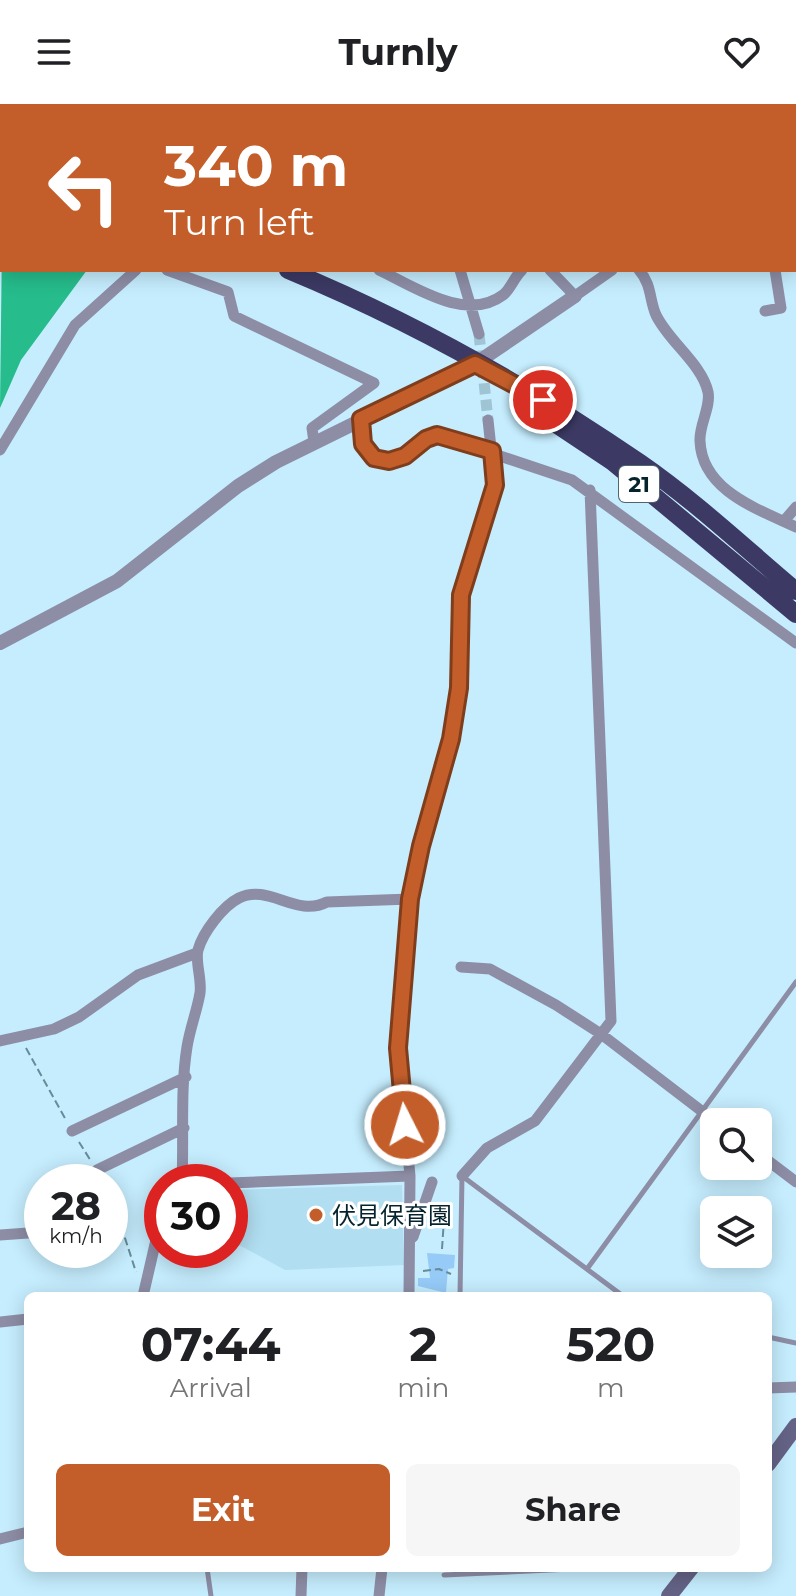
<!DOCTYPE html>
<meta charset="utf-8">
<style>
body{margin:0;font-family:Montserrat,"Noto Sans JP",sans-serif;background:#f6f6f6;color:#202124;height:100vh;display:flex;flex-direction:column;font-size:30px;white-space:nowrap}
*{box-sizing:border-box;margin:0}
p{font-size:26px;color:#757577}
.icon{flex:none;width:44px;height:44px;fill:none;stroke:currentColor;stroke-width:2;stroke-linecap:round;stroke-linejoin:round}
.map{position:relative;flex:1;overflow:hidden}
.side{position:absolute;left:24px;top:1188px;width:748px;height:280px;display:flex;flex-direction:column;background:#fff;border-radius:12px;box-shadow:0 4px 20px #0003}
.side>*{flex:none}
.hud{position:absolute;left:0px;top:0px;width:796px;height:168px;box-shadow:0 4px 20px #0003;background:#c35e2b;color:#fff;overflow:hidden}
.tools{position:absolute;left:700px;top:1004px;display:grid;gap:16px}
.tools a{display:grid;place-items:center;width:72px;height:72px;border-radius:12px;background:#fff;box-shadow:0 4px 20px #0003;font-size:40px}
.speed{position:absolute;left:24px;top:1060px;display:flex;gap:16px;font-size:40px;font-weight:700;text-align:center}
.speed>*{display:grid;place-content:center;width:104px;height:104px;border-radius:50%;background:#fff;box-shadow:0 4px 20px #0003;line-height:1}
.speed small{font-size:20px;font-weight:400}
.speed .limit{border:12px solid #d22;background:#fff;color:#111}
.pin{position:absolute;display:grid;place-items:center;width:68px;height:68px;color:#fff;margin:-34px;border:4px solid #fff;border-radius:50%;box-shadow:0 2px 8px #0007}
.me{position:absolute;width:88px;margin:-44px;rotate:355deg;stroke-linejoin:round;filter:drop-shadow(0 0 6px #0008)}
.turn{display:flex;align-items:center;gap:28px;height:168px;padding:0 32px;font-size:36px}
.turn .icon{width:104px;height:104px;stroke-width:2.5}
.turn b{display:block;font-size:56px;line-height:68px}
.eta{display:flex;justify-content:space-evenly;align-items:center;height:136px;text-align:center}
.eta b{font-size:48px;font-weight:700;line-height:56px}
.cta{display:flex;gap:16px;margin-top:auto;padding:16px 32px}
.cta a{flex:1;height:92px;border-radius:12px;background:#c35e2b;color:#fff;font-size:32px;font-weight:700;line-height:92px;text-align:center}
.cta a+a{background:#f6f6f6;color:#202124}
header{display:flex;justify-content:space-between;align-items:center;height:104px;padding:0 32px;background:#fff;font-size:36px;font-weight:700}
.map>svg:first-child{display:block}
.built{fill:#b1def1}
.water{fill:#26bc8b}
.building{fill:#96cbf8}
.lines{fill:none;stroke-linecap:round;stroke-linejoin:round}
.minor-tunnel{stroke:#9fc5d4;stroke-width:11;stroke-dasharray:11 5.5;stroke-linecap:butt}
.path{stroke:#678b98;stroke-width:2;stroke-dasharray:8 4;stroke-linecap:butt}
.service{stroke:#8d8da6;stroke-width:5}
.minor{stroke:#8d8da6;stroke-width:11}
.tertiary{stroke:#8d8da6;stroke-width:14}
.secondary{stroke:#646386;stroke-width:16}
.trunk{stroke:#3c3964;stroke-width:18}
.route-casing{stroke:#7f3d1c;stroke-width:20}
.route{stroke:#c35e2b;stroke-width:14}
.poi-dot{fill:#c35e2b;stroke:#fff;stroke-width:3}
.labels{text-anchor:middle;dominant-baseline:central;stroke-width:6;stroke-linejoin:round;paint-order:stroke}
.shield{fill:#fff;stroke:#50656c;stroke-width:2}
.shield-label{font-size:22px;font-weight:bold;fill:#05232d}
.poi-label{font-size:24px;fill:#05232d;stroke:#fff;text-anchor:start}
</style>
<header><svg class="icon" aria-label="menu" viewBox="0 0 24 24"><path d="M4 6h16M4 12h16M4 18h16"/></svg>Turnly<svg class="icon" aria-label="heart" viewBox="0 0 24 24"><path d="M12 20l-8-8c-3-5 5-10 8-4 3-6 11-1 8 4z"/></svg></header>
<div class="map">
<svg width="796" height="1492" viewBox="0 0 796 1492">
<rect width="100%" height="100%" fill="#c5edfe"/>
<path class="built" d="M402,1081L404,1161L285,1166L230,1136V1086Z"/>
<path class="water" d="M2,135V166H87L21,256L0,304Z"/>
<path class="building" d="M427,1149L455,1151L454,1164L448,1165L446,1189L418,1182V1174H430Z"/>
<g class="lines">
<path class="minor-tunnel" d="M479,230L488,316"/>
<path class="path" d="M95,2L98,0
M534,2L541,0
M752,2L753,0
M794,159H796
M26,944L66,1016
M79,1038L91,1057
M110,1088L136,1168
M442,1145L444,1115H451
M423,1167L439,1165L451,1170"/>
<path class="service" d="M587,1165L796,878
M460,1192L462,1072L623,1192
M768,1233L796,1239
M207,1464L211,1492
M444,1471L592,1464"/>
<path class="minor" d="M411,0V2
M32,2V0
M279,2L281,0
M794,23L796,21
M0,59L2,56
M167,166L228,188L234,212L374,279L312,324L314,338
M379,166C413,182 466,219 503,191C511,185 514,173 522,166
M460,166L479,230
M550,166L575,192L612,166
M639,166C652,181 649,195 656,211C669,238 702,260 708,288C711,303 699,321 700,337C702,387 758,405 796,423
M765,207L781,204L775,166
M361,315C363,340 372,369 404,352C417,346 423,335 437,331L572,376L796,539
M0,346L75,221L136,166
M784,417L796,403
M461,863L490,865L556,901L601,930L716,1018
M0,937L54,925L79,913L138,871L197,849
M72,1027L186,973
M758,1049L796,1078
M97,1066L184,1024
M462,1072L487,1044L535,1017L611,917L590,386
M182,1078C184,1034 180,986 187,943C190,924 197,907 200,889C202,875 195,858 198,846C203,828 223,802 239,794C269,779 296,814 327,798L410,795
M230,1079L410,1072
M0,1131L42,1128
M413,1133L432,1078
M143,1192L162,1110
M409,1192L410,1072L398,944L402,877L410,795L421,742L451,635L459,584L461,491L495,381L488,316
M0,1218L28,1215
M768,1284L796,1283
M0,1435L28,1428
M301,1492L302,1464
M379,1492L382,1464"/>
<path class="tertiary" d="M0,539L117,477L238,382L276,358L475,260L575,192"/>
<path class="secondary" d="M768,1360L796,1322
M669,1492L691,1464"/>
<path class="trunk" d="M0,74H2
M288,166C411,217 531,284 640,359C695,397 745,444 796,487
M547,314L613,358L796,510"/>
</g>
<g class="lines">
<g class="route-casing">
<path id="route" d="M405,1021L398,944L410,795L421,742L451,635L459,584L461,491L495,381L492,347L437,331L426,335L405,352L389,357L374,354L363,340L361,315L475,260L543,296"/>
</g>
<use href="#route" class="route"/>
</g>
<circle class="poi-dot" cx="316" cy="1111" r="8"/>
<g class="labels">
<rect class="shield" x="619" y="362" width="40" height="36" rx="6"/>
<g class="shield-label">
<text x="639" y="380">21</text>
</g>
<g class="poi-label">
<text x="332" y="1111">伏見保育園</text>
</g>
</g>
</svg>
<div class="tools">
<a><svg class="icon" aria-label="search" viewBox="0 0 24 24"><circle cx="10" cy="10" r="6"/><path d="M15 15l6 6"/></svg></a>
<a><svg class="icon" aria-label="layers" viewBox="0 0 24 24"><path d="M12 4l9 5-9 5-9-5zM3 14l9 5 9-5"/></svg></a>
</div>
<div class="speed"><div>28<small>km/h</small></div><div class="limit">30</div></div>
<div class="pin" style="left:543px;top:296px;background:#d93025"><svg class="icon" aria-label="arrive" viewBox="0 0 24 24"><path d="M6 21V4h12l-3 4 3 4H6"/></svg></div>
<svg class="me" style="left:405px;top:1021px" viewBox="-20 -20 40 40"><circle r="17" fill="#c35e2b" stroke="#fff" stroke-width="3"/><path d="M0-11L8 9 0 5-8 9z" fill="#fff"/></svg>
<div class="hud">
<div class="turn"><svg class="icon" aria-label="left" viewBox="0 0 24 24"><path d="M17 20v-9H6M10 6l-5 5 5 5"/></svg><div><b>340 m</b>Turn left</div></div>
</div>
<section class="side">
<div class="eta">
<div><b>07:44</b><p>Arrival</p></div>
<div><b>2</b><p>min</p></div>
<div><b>520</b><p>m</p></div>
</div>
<div class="cta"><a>Exit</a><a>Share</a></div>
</section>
</div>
